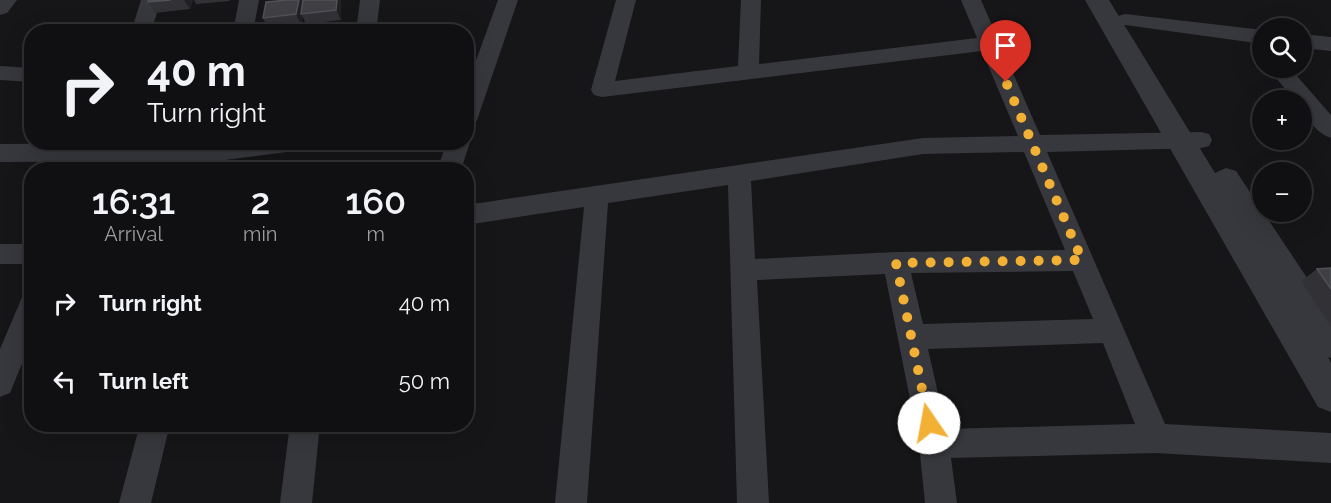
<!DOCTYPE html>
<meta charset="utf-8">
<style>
body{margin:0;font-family:Raleway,sans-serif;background:#1e1e20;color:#f1f3f6;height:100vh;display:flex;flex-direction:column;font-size:22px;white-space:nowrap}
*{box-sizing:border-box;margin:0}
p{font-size:20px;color:#9c9d9f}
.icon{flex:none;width:33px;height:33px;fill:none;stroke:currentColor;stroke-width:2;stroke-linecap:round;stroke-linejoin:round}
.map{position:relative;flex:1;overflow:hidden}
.sheet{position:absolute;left:24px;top:162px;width:450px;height:270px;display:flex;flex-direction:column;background:#101012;border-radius:24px;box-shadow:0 6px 24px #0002,0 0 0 2px #303032}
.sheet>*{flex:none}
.top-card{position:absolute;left:24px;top:24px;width:450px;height:126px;border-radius:24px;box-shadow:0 6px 24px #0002,0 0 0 2px #303032;background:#101012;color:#f1f3f6;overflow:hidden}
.tools{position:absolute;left:1252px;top:18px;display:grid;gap:12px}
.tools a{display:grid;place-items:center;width:60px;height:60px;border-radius:50%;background:#101012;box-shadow:0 6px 24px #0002,0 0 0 2px #303032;font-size:30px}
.pin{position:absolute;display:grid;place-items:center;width:51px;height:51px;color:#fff;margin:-62px -26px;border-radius:50% 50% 50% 0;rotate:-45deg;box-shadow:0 0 6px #0007}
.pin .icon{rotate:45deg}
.me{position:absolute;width:66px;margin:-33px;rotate:348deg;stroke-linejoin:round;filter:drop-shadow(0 0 4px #0008)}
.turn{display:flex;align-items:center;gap:21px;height:126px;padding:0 24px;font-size:27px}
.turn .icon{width:78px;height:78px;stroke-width:2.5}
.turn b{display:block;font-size:42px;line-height:51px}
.eta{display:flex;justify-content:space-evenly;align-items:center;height:102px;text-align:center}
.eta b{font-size:36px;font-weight:600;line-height:42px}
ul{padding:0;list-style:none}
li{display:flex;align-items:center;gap:18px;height:78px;padding:0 24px}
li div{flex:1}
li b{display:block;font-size:22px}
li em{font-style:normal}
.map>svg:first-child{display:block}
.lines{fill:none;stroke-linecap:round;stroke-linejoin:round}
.minor{fill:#37383d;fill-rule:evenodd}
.tertiary{fill:#37383d;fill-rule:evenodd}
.wall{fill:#323236}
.shaded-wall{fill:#212124}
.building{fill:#3f3f44;stroke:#4f5156;stroke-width:1.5}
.route{stroke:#f2b134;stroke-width:10;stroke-dasharray:0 18}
</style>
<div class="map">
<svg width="1331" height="503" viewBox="0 0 1331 503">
<rect width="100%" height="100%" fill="#161618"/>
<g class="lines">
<path class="minor" d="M0,0H17L7,13L0,15Z
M141,0H161L151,32H131Z
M239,0H259L253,32H233Z
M360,0H380L376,32H356Z
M498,0H518L477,120L474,126L466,128V88Z
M616,0H636L615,81L738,66L741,0H761L759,64L977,38L961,0H981L1040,135L1201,132L1209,134L1212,140L1209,146L1201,148L1047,152L1165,424L1331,433V463L1156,453L951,458L957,503H925L919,444L885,274L757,280L769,503H737L728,185L608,203L587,503H555L584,207L466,225V205L923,138L1018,136L982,51L602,97L594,95L591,90ZM1024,152L1065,250L896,252L755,259L751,181L923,154ZM1073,271L1093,319L923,324L911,273ZM1103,343L1135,424L946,429L928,349Z
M1125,14L1263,30V44L1118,24L1115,20L1118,16Z
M1302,34L1331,37V51L1302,48Z
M0,66L32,68V82L0,80Z
M1268,68H1290L1331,115V138C1317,134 1302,115 1302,100H1294Z
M466,136L470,142L461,170H437L447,142H466Z
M313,142L310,148L302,150L217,161L0,162V144Z
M0,244H32V264H0Z
M32,292V339L10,393L0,397V349L23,295Z
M140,424H170L151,503H119Z
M290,424H320L312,503H280Z"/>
<path class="tertiary" d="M1085,0H1109L1215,173L1226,168L1236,171L1331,314V358L1328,357L1331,363V412L1318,407Z"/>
</g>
<path class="wall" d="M149,0H193L190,9L155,13L148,2Z
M194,0H230L229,1L196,4Z
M277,0H340L341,3V20L306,24L303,17L301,25L268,28L263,18Z
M1331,268V327L1301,281L1317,269Z"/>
<path class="shaded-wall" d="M184,0H193L190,9Z
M299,0H305L301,14L303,17L301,25L296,14Z
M337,0H340L341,3V20L336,10Z"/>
<path class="building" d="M149,0H171L148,2Z
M287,0H299L296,14L263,18L266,2Z
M303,0H337L336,10L301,14Z
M1331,268V289L1317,269Z"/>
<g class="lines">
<path class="route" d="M929,423L896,263L1082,260L1006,82"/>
</g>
</svg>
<div class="tools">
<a><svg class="icon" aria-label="search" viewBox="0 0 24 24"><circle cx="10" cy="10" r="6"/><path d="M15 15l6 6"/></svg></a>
<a>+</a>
<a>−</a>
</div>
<div class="pin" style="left:1006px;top:82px;background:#d93025"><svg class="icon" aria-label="arrive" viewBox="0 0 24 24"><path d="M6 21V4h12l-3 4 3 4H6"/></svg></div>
<svg class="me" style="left:929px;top:423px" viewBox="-20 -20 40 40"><circle r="19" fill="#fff"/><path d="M0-13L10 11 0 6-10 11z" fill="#f2b134"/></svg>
<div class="top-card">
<div class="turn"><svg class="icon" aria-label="right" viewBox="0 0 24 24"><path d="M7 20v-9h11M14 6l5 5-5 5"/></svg><div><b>40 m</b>Turn right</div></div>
</div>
<section class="sheet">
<div class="eta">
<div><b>16:31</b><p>Arrival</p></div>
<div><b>2</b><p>min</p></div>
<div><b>160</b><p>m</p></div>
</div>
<ul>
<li><svg class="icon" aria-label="right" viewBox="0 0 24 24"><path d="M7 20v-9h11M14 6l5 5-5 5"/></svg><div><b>Turn right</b></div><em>40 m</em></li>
<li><svg class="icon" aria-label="left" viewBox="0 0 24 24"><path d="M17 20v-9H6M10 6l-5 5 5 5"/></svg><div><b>Turn left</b></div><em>50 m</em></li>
</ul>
</section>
</div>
